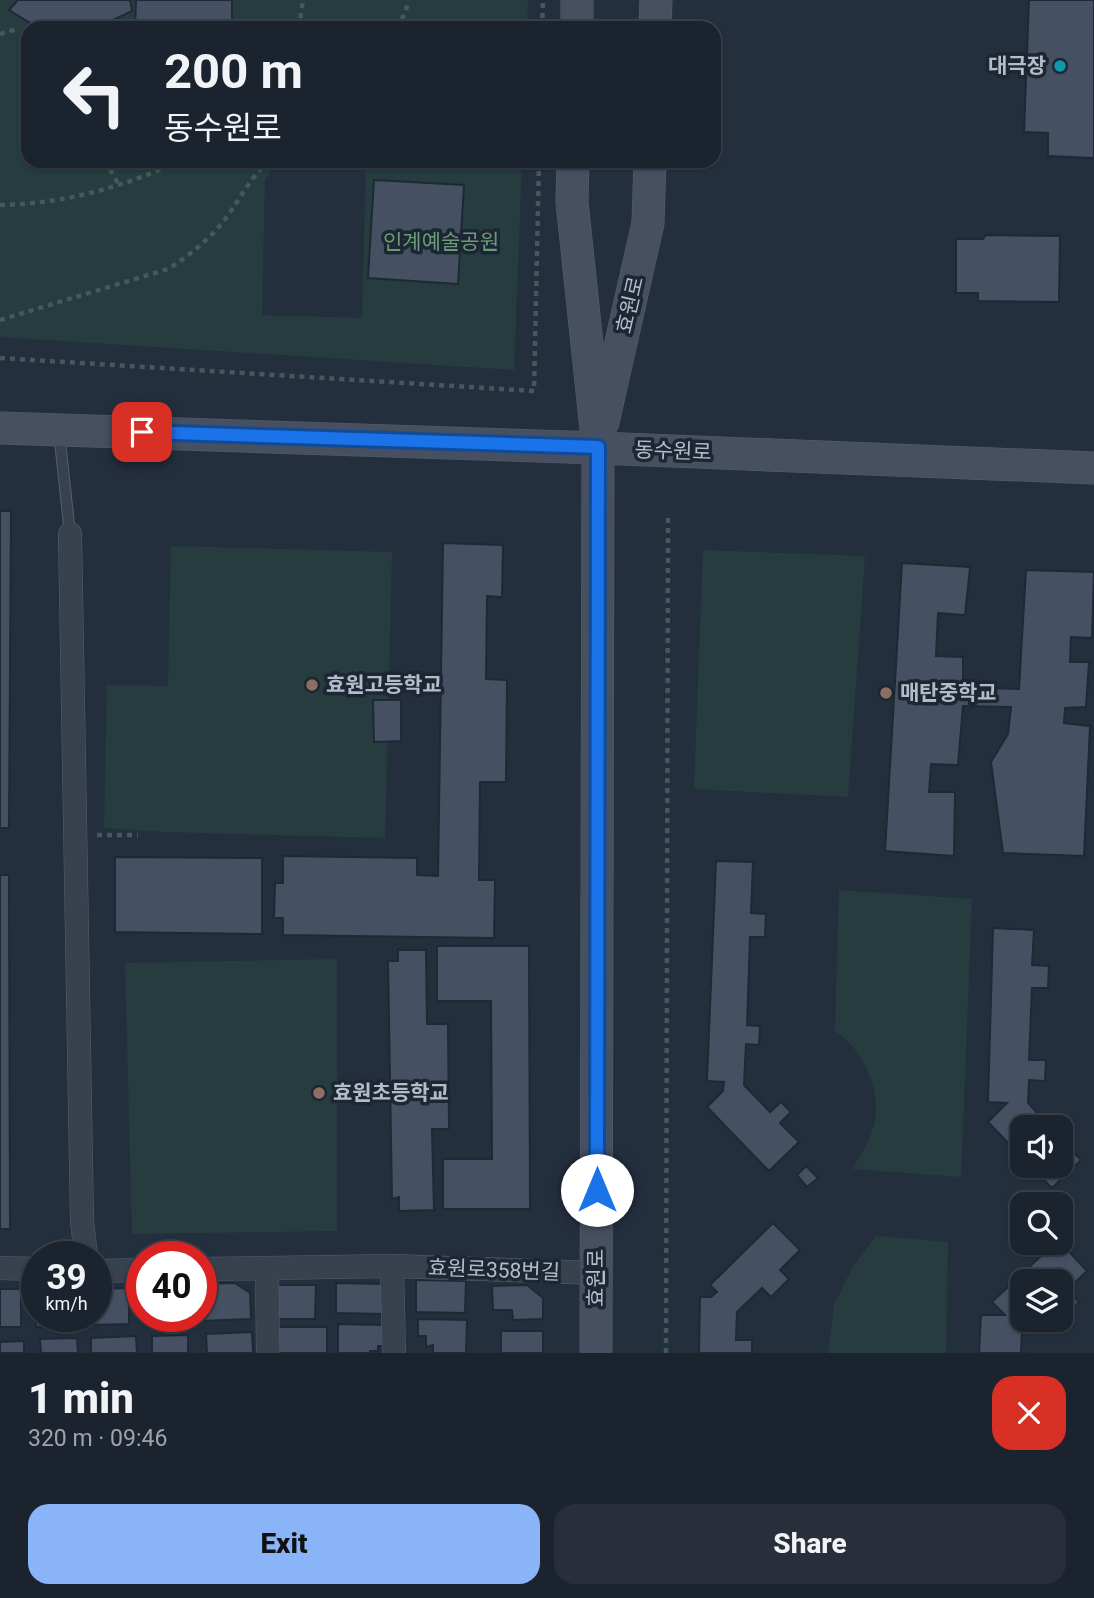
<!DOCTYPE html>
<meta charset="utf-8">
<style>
body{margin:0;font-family:Roboto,"Noto Sans KR",sans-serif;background:#282f3a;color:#f1f3f6;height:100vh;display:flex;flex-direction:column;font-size:26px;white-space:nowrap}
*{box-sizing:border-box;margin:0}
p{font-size:23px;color:#a0a4aa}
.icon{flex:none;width:38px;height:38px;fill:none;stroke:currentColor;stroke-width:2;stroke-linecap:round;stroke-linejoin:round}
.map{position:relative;height:1353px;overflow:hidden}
.sheet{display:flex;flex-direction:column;background:#1b232e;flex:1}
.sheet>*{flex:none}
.guide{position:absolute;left:21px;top:21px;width:700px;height:147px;border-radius:21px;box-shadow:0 2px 5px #0004,0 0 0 2px #39404a;background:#1b232e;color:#f1f3f6;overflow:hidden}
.tools{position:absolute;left:1010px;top:1115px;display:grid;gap:14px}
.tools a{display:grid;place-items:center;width:63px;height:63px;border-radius:14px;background:#1b232e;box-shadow:0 2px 5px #0004,0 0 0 2px #39404a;font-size:35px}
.speed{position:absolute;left:21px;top:1241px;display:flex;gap:14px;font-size:35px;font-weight:700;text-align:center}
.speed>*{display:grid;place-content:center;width:91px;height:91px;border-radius:50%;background:#1b232e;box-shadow:0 2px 5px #0004,0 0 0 2px #39404a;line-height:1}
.speed small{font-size:18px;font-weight:400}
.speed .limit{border:10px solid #d22;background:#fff;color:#111}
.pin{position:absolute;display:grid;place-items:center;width:60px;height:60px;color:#fff;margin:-30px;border-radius:14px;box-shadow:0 4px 10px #0006}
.me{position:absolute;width:77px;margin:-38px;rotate:0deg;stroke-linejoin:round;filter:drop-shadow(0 0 5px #0008)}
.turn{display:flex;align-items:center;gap:24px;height:147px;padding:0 28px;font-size:32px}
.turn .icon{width:91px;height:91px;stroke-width:2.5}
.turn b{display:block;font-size:49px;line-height:60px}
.round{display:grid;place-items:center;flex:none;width:74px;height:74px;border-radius:21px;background:#282f3a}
.headline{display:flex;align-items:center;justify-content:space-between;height:119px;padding:0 28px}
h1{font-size:42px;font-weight:800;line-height:52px}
.primary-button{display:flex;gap:14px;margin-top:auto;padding:14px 28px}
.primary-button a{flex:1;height:80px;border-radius:21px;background:#8ab4f8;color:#111;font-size:28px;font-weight:800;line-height:80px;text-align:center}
.primary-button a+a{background:#282f3a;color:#f1f3f6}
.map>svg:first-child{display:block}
.green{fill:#263c3f}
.building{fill:#455162;stroke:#1f2835;stroke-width:2}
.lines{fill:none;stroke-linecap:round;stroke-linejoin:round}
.lane-casing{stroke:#565f6c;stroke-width:12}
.street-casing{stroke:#565f6c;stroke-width:24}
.secondary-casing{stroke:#565f6c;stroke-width:33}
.path{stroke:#44595c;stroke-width:4.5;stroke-dasharray:5 5;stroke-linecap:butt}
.lane{stroke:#38414e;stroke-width:10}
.street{stroke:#38414e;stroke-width:23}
.secondary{stroke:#465061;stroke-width:32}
.route-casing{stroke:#114b97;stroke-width:18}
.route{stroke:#1a73e8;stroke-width:12}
.culture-dot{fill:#0f9aa8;stroke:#1d2633;stroke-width:2.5}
.education-dot{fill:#8d6e63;stroke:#1d2633;stroke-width:2.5}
.labels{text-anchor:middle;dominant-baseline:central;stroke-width:7;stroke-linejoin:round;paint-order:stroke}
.poi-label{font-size:21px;font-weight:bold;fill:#b4bcc9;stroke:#1d2633;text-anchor:start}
.park-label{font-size:21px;fill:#6b9a76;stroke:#1d2633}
.street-label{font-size:21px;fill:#b4bcc9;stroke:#1d2633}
</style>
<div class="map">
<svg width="1094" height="1353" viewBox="0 0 1094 1353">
<rect width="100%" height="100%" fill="#242f3e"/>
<path class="green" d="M0,0H18L9,10L30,23L32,28H28V161H279L265,179L262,315L362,318L366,161H522L514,370L0,337Z
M130,0H136L135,28H104L105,24L132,11Z
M232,0H528L527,28H232Z
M171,546L392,552L385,838L165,832L104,828L107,685L168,686Z
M703,550L865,556L848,797L694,789Z
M839,890L972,899L961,1177L852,1169C861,1155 870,1141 874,1124C881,1099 869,1065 852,1046C847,1040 841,1036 835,1031Z
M337,959V1231L132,1234L125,963Z
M876,1236L948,1242L946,1353H828L834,1305L852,1268Z"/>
<path class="building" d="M18,0H130L132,11L105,24L104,28H32L30,23L9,10Z
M136,0H232V28H135Z
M1029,0H1094V158L1048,156V133L1024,132Z
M374,180L464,185L458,284L368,278Z
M986,235L1060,236L1059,302L978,301V293H956V239H983Z
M0,511H11L9,828H0Z
M443,543L503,545L502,597L487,596L486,679L507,680L506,782H480L479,880H495L494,938L283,935V918H274L275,883H283V856L417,858V875L438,876Z
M902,563L970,567L965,615L938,613L936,656L963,657V687L1019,689L1026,570L1094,572L1092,638L1071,637L1070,662H1089L1086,707L1065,708L1064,723L1090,726L1084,856L1003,853L991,762L1008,734L1011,707L963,706L958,765L931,764L929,792H955L954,856L885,851Z
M373,700H401V741L374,742Z
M115,857L262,858V934L115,932Z
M716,861L753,862L751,913L766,914L765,937H750L747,1025L760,1026L759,1045L746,1044L744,1085L770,1112L781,1102L791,1112L780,1123L799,1142L769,1171L707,1107L723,1091L724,1082L707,1081Z
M0,875H9L10,1229H0Z
M993,928L1034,930L1032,965L1049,966L1048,988H1032L1029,1060H1046L1045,1081L1029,1080L1028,1103L1050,1127H1022V1157L988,1122L1007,1103L988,1102Z
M437,946H529L530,1209H443V1159H492L491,1001H437Z
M398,950H426L427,1024H448L449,1129H432L434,1210L399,1211V1197L392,1199L388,961H398Z
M1063,1116L1075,1128L1062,1140L1081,1160L1052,1188L1030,1166H1060V1127H1052Z
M806,1166L818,1178L807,1187L797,1175Z
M773,1223L800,1250L780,1270L789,1279L771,1297L762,1288L737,1312L736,1340H752V1353H699L700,1297H711L717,1292L710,1285Z
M1056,1242H1060L1087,1271L1068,1289L1079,1302L1060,1319V1281H1022V1320H1035L1022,1331L1021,1353H1030H979L981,1315H1005L992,1302Z
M416,1280L466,1281L465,1313L416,1312Z
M235,1283L250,1293L251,1319L199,1321V1316H201V1284Z
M336,1283L384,1284L383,1314L336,1313Z
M276,1285H316L315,1319H276Z
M527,1285L543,1298V1319L513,1320L512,1310H493L492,1286Z
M129,1288V1324L92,1325V1316H96V1289Z
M0,1289H21V1327H0Z
M35,1290H37V1316H76V1326L36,1327Z
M150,1316H186V1322L151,1323Z
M418,1319L467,1320L466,1353H433V1345L426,1347V1336H418Z
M338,1324L383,1325V1346H378V1351H370V1353H338Z
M275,1327H327V1353H275Z
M501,1331H543V1353H501Z
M252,1332L253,1353H207L206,1334Z
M188,1335V1353H152V1336Z
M136,1336L137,1353H91V1338Z
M77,1338L78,1353H41L40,1339Z
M24,1341V1353H0V1342Z"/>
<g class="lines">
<g class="lane-casing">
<path id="lane" d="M59,432L70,534"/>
</g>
<g class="street-casing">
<path id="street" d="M70,534L82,1221L86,1256
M392,1266L394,1353
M0,1268L37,1269
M267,1268L268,1353
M201,1269L392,1266L596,1273
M96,1271L142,1270"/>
</g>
<g class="secondary-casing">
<path id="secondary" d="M577,28V0
M655,28L656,0
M573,161L572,202L598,448L596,1353
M603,422L648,223L650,161
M0,428L598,448L1094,468"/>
</g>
<path class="path" d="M299,28L303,0
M397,28L406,11L408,0
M542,28L543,0
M0,34L17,29
M105,161L119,185
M0,205C61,204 123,188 178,161
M0,320L168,269C190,255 210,239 226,218C240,199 251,177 268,161
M0,358L534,391L539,161
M97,835H138
M666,1353L668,516"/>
<use href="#lane" class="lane"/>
<use href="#street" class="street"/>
<use href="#secondary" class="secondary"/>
</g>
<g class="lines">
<g class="route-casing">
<path id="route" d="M142,432L598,447L597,1190"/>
</g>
<use href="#route" class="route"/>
</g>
<circle class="culture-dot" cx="1060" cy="66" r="7"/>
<g class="education-dot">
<circle cx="312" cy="685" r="7"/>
<circle cx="886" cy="693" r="7"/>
<circle cx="319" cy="1093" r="7"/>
</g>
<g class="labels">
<g class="poi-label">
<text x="1046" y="66" text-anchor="end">대극장</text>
<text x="326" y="685">효원고등학교</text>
<text x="900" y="693">매탄중학교</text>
<text x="333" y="1093">효원초등학교</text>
</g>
<g class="park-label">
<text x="441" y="242">인계예술공원</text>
</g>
<g class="street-label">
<text transform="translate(630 305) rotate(-77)">효원로</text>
<text transform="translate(673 451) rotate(2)">동수원로</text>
<text transform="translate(494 1270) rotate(2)">효원로358번길</text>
<text transform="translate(596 1278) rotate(-90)">효원로</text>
</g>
</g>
</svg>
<div class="tools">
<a><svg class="icon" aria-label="sound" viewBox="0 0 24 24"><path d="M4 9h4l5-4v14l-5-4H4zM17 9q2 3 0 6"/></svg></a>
<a><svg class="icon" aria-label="search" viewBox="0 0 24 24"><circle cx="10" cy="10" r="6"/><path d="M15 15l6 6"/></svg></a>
<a><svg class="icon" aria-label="layers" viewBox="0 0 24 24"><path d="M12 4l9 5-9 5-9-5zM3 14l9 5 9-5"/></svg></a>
</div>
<div class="speed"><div>39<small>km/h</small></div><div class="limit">40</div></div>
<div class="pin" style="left:142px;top:432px;background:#d93025"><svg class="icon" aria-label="arrive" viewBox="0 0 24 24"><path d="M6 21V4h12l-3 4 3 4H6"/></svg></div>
<svg class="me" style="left:597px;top:1190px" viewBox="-20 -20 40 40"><circle r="19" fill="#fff"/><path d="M0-13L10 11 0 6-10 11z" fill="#1a73e8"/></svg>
<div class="guide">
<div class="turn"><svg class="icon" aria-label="left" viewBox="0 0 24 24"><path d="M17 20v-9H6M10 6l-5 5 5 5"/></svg><div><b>200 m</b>동수원로</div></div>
</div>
</div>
<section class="sheet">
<div class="headline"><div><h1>1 min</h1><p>320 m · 09:46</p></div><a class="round" style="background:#d93025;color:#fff"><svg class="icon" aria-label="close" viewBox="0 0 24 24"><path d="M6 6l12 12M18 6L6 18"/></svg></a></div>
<div class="primary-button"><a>Exit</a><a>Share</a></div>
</section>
